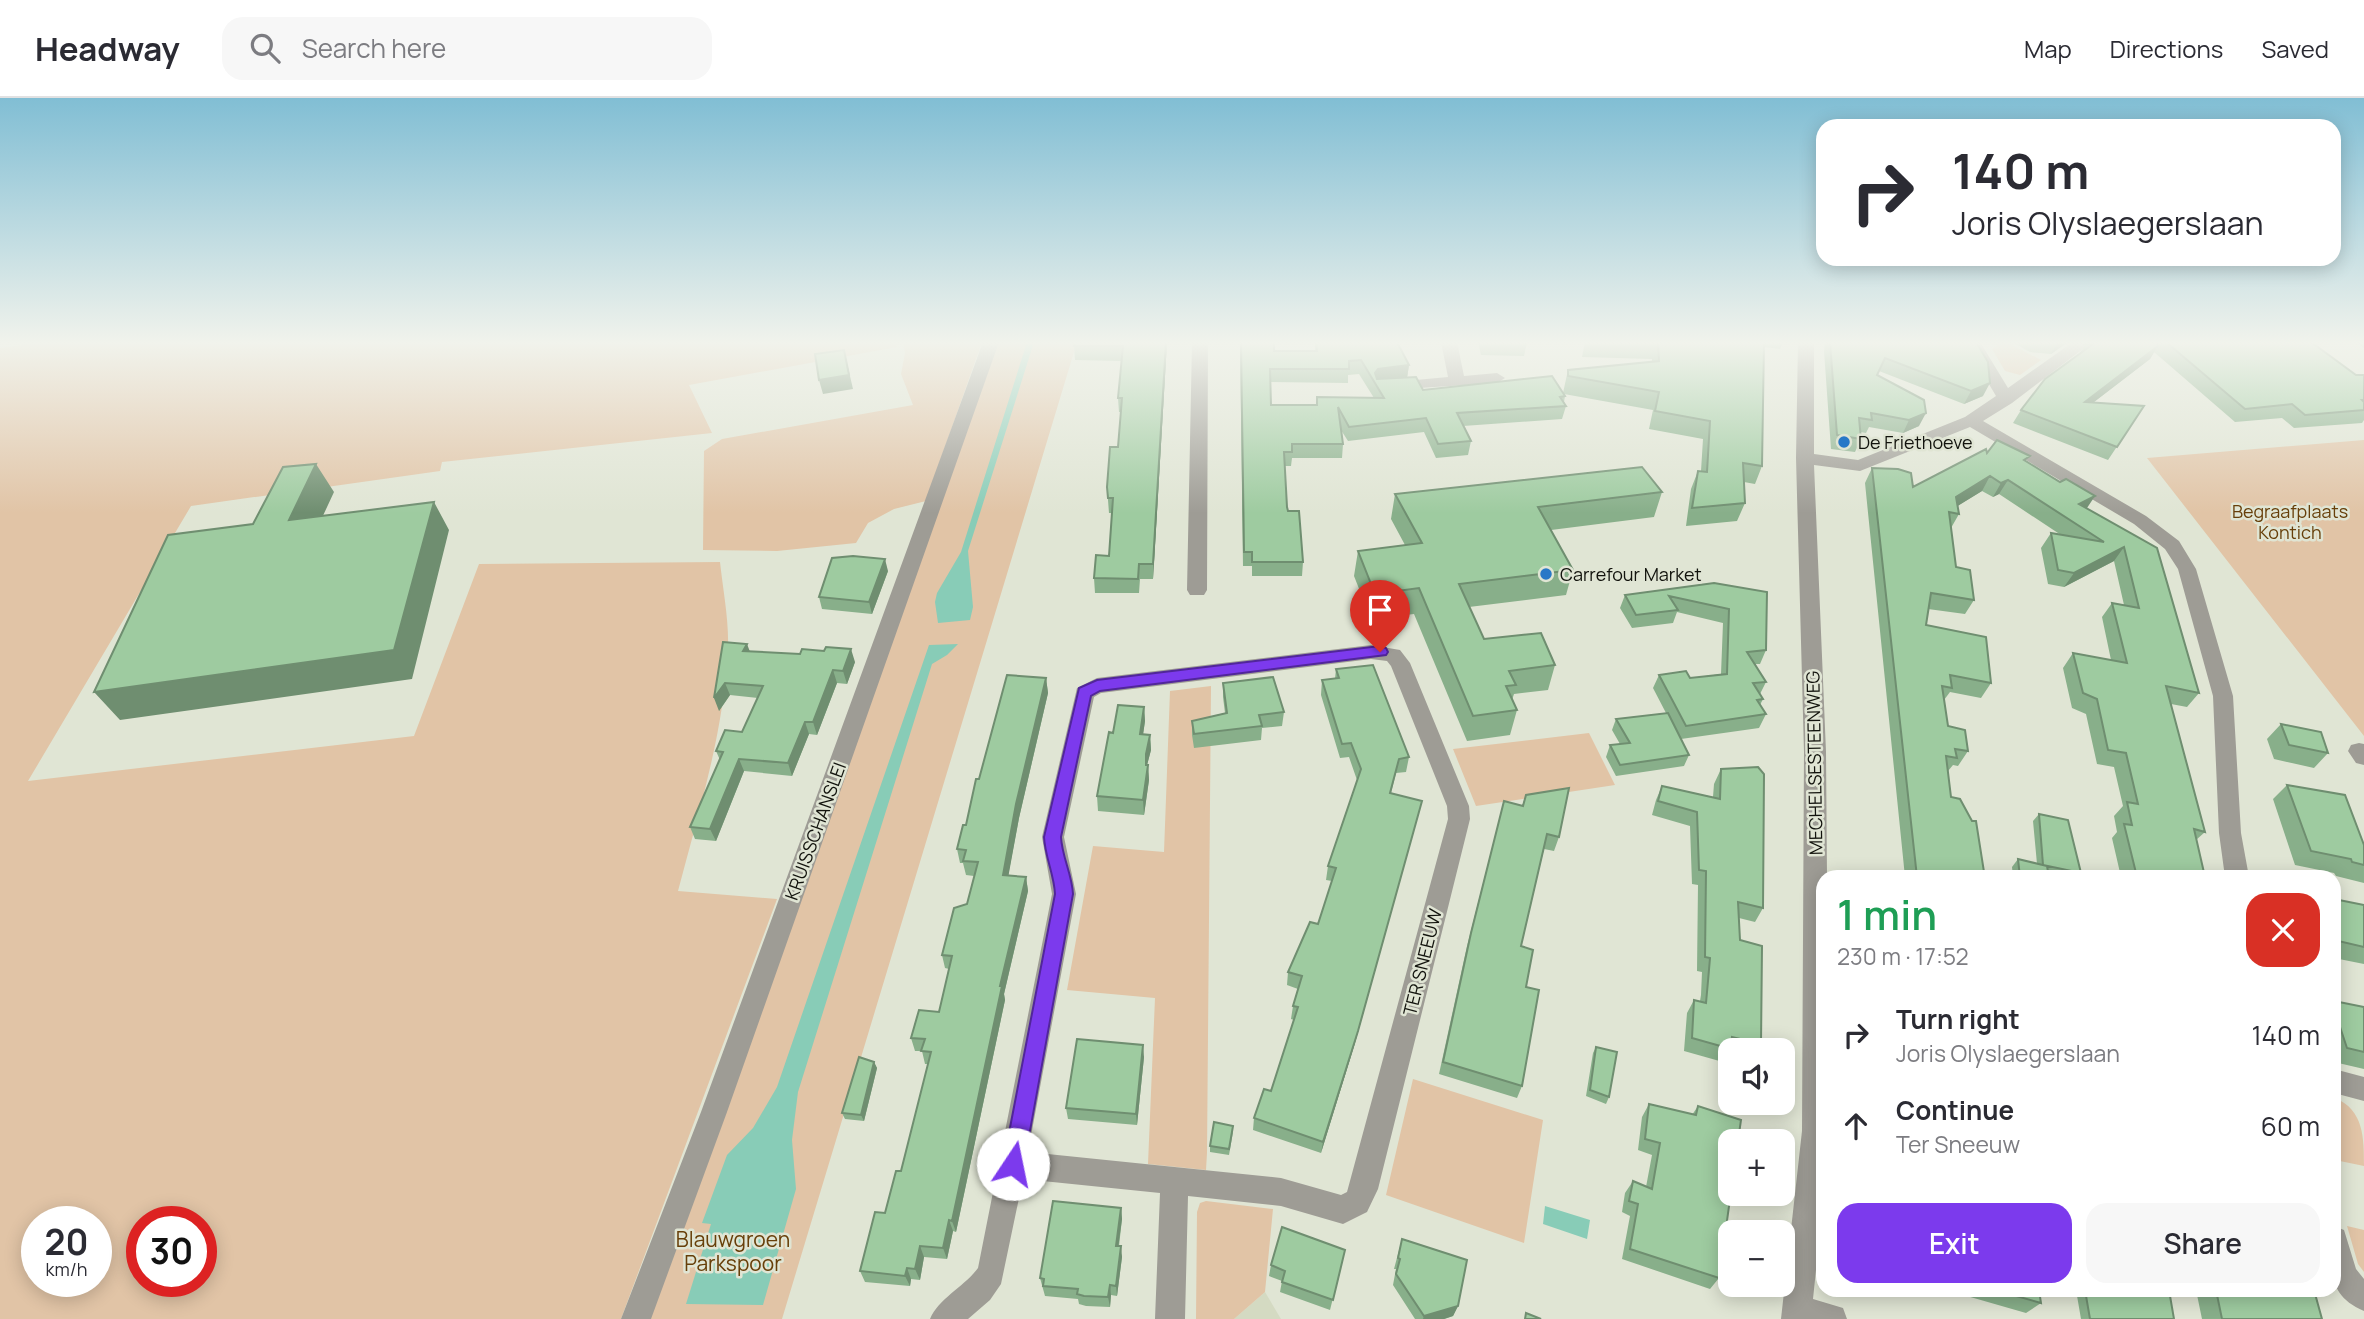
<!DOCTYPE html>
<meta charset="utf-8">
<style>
body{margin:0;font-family:Manrope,sans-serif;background:#f7f7f7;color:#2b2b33;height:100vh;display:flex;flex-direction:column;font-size:26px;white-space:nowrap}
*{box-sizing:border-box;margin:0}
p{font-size:23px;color:#7c7c81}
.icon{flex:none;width:38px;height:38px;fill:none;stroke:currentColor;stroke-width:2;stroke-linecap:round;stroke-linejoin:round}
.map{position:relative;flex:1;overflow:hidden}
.panel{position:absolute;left:1816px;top:772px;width:525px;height:427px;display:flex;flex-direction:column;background:#fff;border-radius:21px;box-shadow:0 4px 18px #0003}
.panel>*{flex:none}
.banner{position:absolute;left:1816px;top:21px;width:525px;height:147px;border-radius:21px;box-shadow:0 4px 18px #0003;background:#fff;color:#2b2b33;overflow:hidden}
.controls{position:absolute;left:1718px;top:940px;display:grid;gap:14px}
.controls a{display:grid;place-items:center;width:77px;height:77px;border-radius:14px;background:#fff;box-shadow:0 4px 18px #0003;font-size:35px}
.speed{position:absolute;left:21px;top:1108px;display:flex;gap:14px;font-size:35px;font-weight:700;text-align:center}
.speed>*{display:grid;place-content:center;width:91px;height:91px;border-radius:50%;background:#fff;box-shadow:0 4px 18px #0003;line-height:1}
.speed small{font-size:18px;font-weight:400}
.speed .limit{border:10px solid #d22;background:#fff;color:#111}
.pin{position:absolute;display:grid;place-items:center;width:60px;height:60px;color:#fff;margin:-72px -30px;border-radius:50% 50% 50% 0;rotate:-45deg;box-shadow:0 0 7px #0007}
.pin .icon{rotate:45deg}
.me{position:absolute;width:77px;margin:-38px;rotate:11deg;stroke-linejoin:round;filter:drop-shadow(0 0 5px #0008)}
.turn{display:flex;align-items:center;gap:24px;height:147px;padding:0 21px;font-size:32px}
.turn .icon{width:91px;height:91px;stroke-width:2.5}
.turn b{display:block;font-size:49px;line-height:60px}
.round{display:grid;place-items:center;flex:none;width:74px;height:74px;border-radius:21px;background:#f7f7f7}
.head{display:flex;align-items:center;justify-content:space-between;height:119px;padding:0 21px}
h1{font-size:42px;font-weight:600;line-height:52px;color:#1e9e55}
.button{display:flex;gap:14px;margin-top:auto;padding:14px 21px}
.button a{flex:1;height:80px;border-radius:21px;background:#7c3aed;color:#fff;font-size:28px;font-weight:600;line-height:80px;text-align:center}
.button a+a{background:#f7f7f7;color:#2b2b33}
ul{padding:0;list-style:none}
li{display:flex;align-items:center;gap:21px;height:91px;padding:0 21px}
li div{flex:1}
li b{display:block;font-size:26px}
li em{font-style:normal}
header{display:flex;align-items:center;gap:42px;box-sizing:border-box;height:98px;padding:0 35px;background:#fff;border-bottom:2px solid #e1e1e2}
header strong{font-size:33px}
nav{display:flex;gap:38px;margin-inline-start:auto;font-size:24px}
.search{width:490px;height:63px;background:#f7f7f7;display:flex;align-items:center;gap:18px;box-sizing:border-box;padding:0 24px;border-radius:21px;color:#7c7c81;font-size:26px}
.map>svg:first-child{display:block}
.built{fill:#d4dac2}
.green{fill:#e1c4a6;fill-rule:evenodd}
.water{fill:#88ccb7}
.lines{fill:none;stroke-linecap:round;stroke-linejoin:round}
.minor{fill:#9e9c95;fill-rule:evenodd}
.wall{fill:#88af8a;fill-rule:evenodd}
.shaded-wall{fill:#6f8e70}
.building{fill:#9ecba0;stroke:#6f8e70;stroke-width:2;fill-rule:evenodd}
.route{fill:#7c3aed;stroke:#51269a;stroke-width:2}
.poi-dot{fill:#2878c7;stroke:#e0e5d4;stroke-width:2.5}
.labels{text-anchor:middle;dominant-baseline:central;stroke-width:5;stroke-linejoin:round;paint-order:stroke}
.poi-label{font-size:18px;fill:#12130d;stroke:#e0e5d4;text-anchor:start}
.park-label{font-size:18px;fill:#673f09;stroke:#e0e5d4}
.street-label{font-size:18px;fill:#12130d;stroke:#e0e5d4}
.near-park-label{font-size:21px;fill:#673f09;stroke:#e0e5d4}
</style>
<header>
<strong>Headway</strong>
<div class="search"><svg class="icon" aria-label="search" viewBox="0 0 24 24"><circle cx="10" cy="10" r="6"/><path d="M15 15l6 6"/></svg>Search here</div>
<nav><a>Map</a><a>Directions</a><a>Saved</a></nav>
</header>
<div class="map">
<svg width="2364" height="1221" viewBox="0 0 2364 1221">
<rect width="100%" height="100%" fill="#e0e5d4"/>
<path class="built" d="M1265,1194L1281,1221H1234Z"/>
<path class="green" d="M46,244H894L897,249L689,287L712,335L442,364L440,373L191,408L28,683L414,638L479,466L720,464C723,492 729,522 728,550C724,634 699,713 678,793L777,801L621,1221H0V250ZM37,1124H96V1183H37ZM142,1124H201V1183H142Z
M903,244H982L926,403L894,411L868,425L856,445L777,453L703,452L704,353L722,341L913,307L901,276L905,255Z
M991,244H1077L782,1221H636Z
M2003,244H2006L2041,262L2020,277L2005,273L1992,251Z
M2364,342V638L2147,360Z
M1211,588L1207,1055L1206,1072L1148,1066L1155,900L1067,892L1093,748L1164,754L1170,593Z
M1589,635L1615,687L1476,708L1453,651Z
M1413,981L1543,1022L1524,1145L1386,1097Z
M2335,1000C2364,1012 2364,1040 2364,1068L2335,1062Z
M1206,1103L1273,1111L1265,1194L1234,1221H1196L1197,1114L1200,1105Z
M2347,1128L2364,1132V1174L2358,1166Z"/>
<path class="water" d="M1027,244H1034L968,453L973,509L970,522L938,525L935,504L937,495L961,454Z
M958,546L947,557L932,566L798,994L792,1042L796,1091L763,1207L686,1206L711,1126L702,1125L727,1057L753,1030L777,989L929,547Z
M1545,1108L1590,1122L1587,1141L1543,1126Z"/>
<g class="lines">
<path class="minor" d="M983,244H999L727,1014L651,1221H621L701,1014Z
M1192,244H1208L1207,492L1204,497H1190L1187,492Z
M1441,244H1457L1464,278L1497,275L1505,280L1497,285L1388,292L1386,289L1394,284L1448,279Z
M1798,244H1814V356L1858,362L1965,319L1996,298L1964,244H1980L2008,290L2073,244H2092L2012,305L1983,323L2146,418L2179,443L2196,471L2233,598L2241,735L2249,779H2225L2219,735L2213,598L2178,471L2165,451L2134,426L1970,329L1860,373L1814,367L1826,654L1827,779H1824V1094L1813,1201L1843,1210L1847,1221H1781L1802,1033L1804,654L1796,360Z
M1371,547L1400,552L1410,565L1469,708L1470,721L1378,1091L1367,1114L1343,1126L1281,1108L1188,1098L1185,1221H1155L1160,1095L1023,1081L1001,1186L990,1202L968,1221H930C939,1200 964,1189 978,1170L1052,796L1042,739L1077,590L1097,580ZM1371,561L1387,563L1391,568L1447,708L1448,721L1347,1094L1341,1097L1281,1080L1028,1054L1076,796L1064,739L1094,599L1101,595Z
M2359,645L2364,646V667L2356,665L2348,653L2351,647Z
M2334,971L2364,979V1003L2334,995Z
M2334,1128L2344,1132L2356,1171L2364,1181V1213C2322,1195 2334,1166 2334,1128Z"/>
</g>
<path class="wall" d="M1167,244L1153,481H1140L1139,495H1095L1094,480L1109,458L1112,415H1109L1107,389L1118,349L1121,314H1119L1118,300L1122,263L1075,262L1074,248Z
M1240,244H1274V253H1315V244H1397L1409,267L1407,280L1423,292L1563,295L1568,272L1652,264V261L1582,259L1585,244H1783L1780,251L1764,249L1762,368L1755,386L1744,384L1745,405L1737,423L1686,428L1691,391L1698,373H1701L1703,341L1649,331L1653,312L1564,296L1565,298L1564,304L1566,308L1562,321L1463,328L1471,343L1468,357L1436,360L1424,334L1348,343L1341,332L1343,346L1342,360H1292L1291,368H1285L1287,409L1303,464L1302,478H1252V468H1243ZM1359,276L1374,300L1317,299V307H1271L1270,284L1348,285V277Z
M1478,244H1527L1524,258L1481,257Z
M1825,244H1976L1983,298L1964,306L1879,273L1877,277L1919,328L1903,335L1869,329L1866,335L1860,334L1861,341L1855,354L1831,351L1824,253Z
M2012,244H2068L2051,256L2030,254Z
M2087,244H2311L2356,277H2364V322L2362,325L2294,330L2282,320L2235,324L2154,254L2150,261L2094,304L2144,308L2108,362L2013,325L2021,312L2078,258Z
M2356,244H2364V250Z
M1987,355L2027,363L2087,411L2157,450L2199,595L2187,609L2171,606L2205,734L2196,742L2205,779H2121L2112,740L2117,734L2114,718L2123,708L2114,669L2097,666L2086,616L2072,610L2063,570L2073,555L2111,562L2102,519L2112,505L2124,507L2114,463L2064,489L2048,486L2041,450L2051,435L2061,437L1999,396L1993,399L1982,393L1957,408L1959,416L1951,430L1956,469L1974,502L1965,516L1928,511L1926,527L1991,585L1981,600L1950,594L1944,602L1948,628L1968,653L1958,668L1953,667L1948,673L1951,699L1984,774L2005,779H1905L1865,385L1872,370L1913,389Z
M1662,394L1654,419L1551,432L1573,472L1566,497L1469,509L1484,541L1555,567L1548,592L1514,596L1512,602L1517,612L1510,637L1467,643L1414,516L1371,521L1354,478L1358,453L1405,447L1391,421L1395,396Z
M888,473L872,516L822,511L819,499Z
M1714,485L1766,552L1760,566H1755L1766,584L1760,596L1763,601L1760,607L1766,616L1759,630L1681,641L1689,657L1684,668L1616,678L1606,659L1610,647L1620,646L1612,632L1616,621L1666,615L1653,590L1659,577L1690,580L1721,576L1723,525L1677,514L1673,525L1632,530L1620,510L1625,497Z
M723,544L750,553L855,564L847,586L837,585L817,637L809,636L792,678L744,673L716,743L695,741L690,729L720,662L716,653L742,634L758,600L730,597L719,613Z
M1336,571L1409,659L1406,674L1396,675L1391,695L1422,703L1355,945L1321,1055L1253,1032L1254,1020L1271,993L1294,922L1291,921L1293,908L1298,891L1287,887L1288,874L1318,826L1332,783L1326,782L1328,768L1357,682L1349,659L1340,660L1321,597L1322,582L1335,581Z
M1046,580L1048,595L1019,720L1008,778L1026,779L1028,793L1004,896L1005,902L956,1134L953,1133L947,1161L924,1159L920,1182L911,1181L910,1188L865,1184L860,1173L885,1115L901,1073L928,966H925L922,953H915L911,940L939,914L949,871L945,870L942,857L967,806L974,778L966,777L963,765H960L957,751L966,727Z
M1223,585L1284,614L1282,628L1262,630L1261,642L1194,650L1192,637V623L1225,615L1223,599Z
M1144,609L1145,623L1143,636L1150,637L1151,652L1147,667H1148L1149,682L1144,717L1098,713L1097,698L1113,635Z
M2281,626L2328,655L2314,670L2274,661L2267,641Z
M1721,671L1763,810L1755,824L1739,820L1740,842L1761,946L1757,952H1731V954H1730L1723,964L1684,953L1687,915L1694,902L1700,903L1701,897L1702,874L1697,873L1698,787L1692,786L1690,728L1652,717L1656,702L1662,688L1713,699L1714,686Z
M2287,687L2364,747V785L2336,778L2334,775L2295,767L2273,701Z
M1526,697L1559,739L1554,753L1544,751L1521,848L1526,889L1522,988L1517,1000L1439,976L1467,848L1504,703L1522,708Z
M2039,716L2081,775L2078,779H2059L2048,776L2049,779H2013L2012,769L2018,761L2037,766L2033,723Z
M2334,801L2364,807V866L2334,860Z
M2334,903L2364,909V971L2334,964Z
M1596,949L1609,999L1606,1006L1586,998L1593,955Z
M1144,959L1137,1027L1068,1021L1066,1010Z
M874,964L877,970L864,1023L845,1021L842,1015Z
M1649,1006L1692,1017L1698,1008L1719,1180L1710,1191L1622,1161L1630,1118L1622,1114L1625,1095L1633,1083L1646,1089L1652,1057L1638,1052L1642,1019Z
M1233,1034L1229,1057L1210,1054V1048Z
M1121,1110L1122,1121L1119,1148L1122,1159L1117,1198L1111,1197L1110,1209L1086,1208L1079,1206L1078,1201L1045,1198L1040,1180Z
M1402,1141L1458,1208L1453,1218L1444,1221H1415L1393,1187L1396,1171H1394Z
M1345,1152L1330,1212L1280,1194L1282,1183L1269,1178L1271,1167Z
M1946,1192H2039L2041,1205L2026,1215Z
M2076,1192H2169L2174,1221H2081Z
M2196,1192H2314L2322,1221H2202Z"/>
<path class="shaded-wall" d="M1166,244H1167L1153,481V466Z
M2058,244H2068L2051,256Z
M2158,248L2150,261L2077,317L2085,304Z
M844,252L853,291L823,296L819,282Z
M1409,267L1407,280L1376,285L1375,275L1378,271Z
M1990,285L1983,298L1964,306L1971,293Z
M1926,315L1919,328L1903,335L1909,322Z
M316,366L334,394L308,450L289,422Z
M1990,378L1982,393L1948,414L1956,399Z
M2008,382L1999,396L1993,399L2001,385Z
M2095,398L2085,413L2079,406Z
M434,404L449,432L412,581L120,622L94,594Z
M2124,449L2114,463L2064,489L2074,475Z
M885,461L888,473L872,516L869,504Z
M747,546L752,559L743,553Z
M851,551L855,564L847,586L843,573Z
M833,572L837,585L817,637L813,624Z
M1046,580L1048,595L1019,720L1006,791L1003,777L1016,706Z
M725,585L730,597L719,613L714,600Z
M1144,609L1145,623L1141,651L1140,636Z
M805,624L809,636L792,678L788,665Z
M1150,637L1151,652L1146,671V656Z
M739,661L744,673L716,743L710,731Z
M1148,667L1149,682L1144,717L1143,702Z
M1422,703L1355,945L1321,1055L1323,1044Z
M1026,779L1028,793L1004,896L1005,902L956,1134L952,1123L1000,888Z
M1143,947L1144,959L1137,1027L1136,1016Z
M874,964L877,970L864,1023L861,1017Z
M1121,1110L1122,1121L1117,1158L1116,1148Z
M949,1122L953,1133L947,1161L943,1150Z
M920,1148L924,1159L920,1182L915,1171Z
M1121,1148L1122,1159L1117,1198L1116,1188Z
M907,1170L911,1181L910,1188L905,1178Z
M1110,1187L1111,1197L1110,1209L1108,1199Z
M1458,1208L1453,1218L1444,1221H1423L1424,1218Z"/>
<path class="building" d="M1075,244H1166L1153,466H1139L1138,481L1094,480L1096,457L1109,458L1113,400H1108L1107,389L1110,349H1118L1122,300H1118L1123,248H1074Z
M1241,244H1274V253H1317L1316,244H1397L1409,267L1378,271L1375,275L1377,281L1416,279L1423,292L1552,278L1565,298L1560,299L1566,308L1457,315L1471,343L1438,346L1426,320L1349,329L1338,309L1343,346H1292V354H1284L1287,409L1288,413H1299L1303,464H1252V454H1244ZM1361,262L1384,300L1317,299V307H1271L1270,271H1349V263Z
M1658,244H1764L1762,368L1743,365L1745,405L1692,410L1698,373L1707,374L1710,323L1655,313L1659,294L1568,278V272L1659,263Z
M1830,244H1976L1988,264L1990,285L1971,293L1885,260L1877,277L1924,302L1926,315L1909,322L1871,315L1872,322L1859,320L1861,341L1837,337Z
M2087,244H2156L2158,248L2085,304L2144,308L2117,349L2021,312L2045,281L2093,246H2085Z
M2166,244H2311L2356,277H2364V302H2362L2364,304V312L2305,317L2292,306L2245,311Z
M844,252L849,277L819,282L815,256Z
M1997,342L2030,358L2024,362L2060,384L2066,381L2095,398L2079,406L2157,450L2199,595L2166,588L2205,734L2194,731L2205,779H2137L2124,726L2132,727L2127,704L2138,706L2126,655L2108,652L2097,601L2083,595L2073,555L2127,565L2112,505L2139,510L2124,449L2074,475L2058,472L2051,435L2104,444L2008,382L2001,385L1990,378L1956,399L1959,416L1949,414L1956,469L1970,472L1974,502L1931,495L1926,527L1986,539L1991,585L1950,577L1952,590L1942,588L1948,628L1965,632L1968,653L1955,651L1957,660L1946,658L1951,699L1960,701L1972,723H1976L1984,774L2005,779H1917L1872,370L1898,371L1911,375L1913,389L1986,351L1987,355Z
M316,366L289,422L434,404L394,552L94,594L168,437L253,426L283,369Z
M1642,369L1662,394L1538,409L1573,472L1459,486L1484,541L1541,535L1555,567L1509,573L1516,587L1506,588L1517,612L1473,618L1419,490L1375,496L1358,453L1422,445L1395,396Z
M853,458L885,461L869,504L819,499L832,460Z
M1714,485L1767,494L1766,552L1747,554L1766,584L1753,585L1763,601L1757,602L1766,616L1686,628L1659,577L1686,573L1690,580L1727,576L1729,511L1669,498L1678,512L1636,517L1625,497Z
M723,544L747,546L743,553L800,556L802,551L824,553L826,549L851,551L843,573L833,572L813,624H805L788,665L739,661L710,731L690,729L723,654L716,653L725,632L742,634L763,588L725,585L714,600Z
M1373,567L1409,659L1399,661L1390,695L1422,703L1358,933L1323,1044L1254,1020L1264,991L1271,993L1298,909L1293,908L1302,878L1288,874L1310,824L1318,826L1336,770L1328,768L1361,671L1351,645L1342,646L1322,582L1339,580L1336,571Z
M1007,577L1046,580L1016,706L1003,777L1026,779L1000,888H1002L952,1123L949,1122L943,1150L920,1148L915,1171L907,1170L905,1178L860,1173L875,1114L885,1115L896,1073H901L931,954L921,953L925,941L911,940L919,912L939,914L952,858L942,857L954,810L967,806L978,764L963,763L966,752L957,751L963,727H966L976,681H979Z
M1273,579L1284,614L1259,617L1262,628L1194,636L1192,623L1227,615L1223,585Z
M1118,607L1144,609L1140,636L1150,637L1146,656V667H1148L1143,702L1097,698L1109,634L1113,635Z
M1668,615L1689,657L1620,667L1610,647L1630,645L1616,621Z
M2281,626L2321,634L2328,655L2289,647Z
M1758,669L1764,676L1763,810L1738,804L1740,842L1762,848L1761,946L1732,939L1731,951L1692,940L1694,902L1706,905L1708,883L1710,860L1705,859L1706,773L1699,772L1697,714L1658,703L1662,688L1720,701L1721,671Z
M2287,687L2345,697L2364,747V767L2352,764L2351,761L2311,753Z
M1569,690L1559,739L1547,736L1521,848L1533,852L1526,889L1539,892L1522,988L1443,964L1471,835L1504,703L1523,708L1526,697Z
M2039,716L2068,722L2081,775L2043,767Z
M2018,761L2047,768L2049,779H2020Z
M2334,801L2364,807V849L2334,842Z
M2334,903L2364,909V954L2347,950L2334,911Z
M1077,941L1143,947L1136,1016L1066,1010Z
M1596,949L1617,954L1609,999L1590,992Z
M859,959L874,964L861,1017L842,1015Z
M1649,1006L1696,1017L1698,1008L1741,1022L1738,1043H1731V1094L1719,1180L1630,1151L1638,1106L1629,1103L1633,1083L1652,1091L1660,1045L1645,1041Z
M1214,1024L1233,1028L1229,1051L1210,1048Z
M1053,1103L1121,1110L1116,1148H1121L1116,1188L1110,1187L1108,1199L1084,1198L1077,1196L1078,1191L1043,1188L1044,1181L1040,1180Z
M1282,1129L1345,1152L1333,1202L1282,1184L1285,1173L1271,1167Z
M1402,1141L1467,1162L1458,1208L1424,1218L1396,1176L1400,1161L1398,1160Z
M1995,1192H2039L2041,1205Z
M2085,1192H2169L2174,1221H2090Z
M2216,1192H2314L2322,1221H2222Z
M1526,1215L1541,1221H1525Z"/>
<linearGradient id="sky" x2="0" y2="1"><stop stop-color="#81bed4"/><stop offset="0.59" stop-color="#f1f3ec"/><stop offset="1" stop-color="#f1f3ec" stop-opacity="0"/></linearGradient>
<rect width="2364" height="415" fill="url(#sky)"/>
<path class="route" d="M1380,548L1386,550L1388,554L1386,557L1100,593L1091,598L1061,739C1062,759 1072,776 1073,796L1024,1066L1021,1073L1013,1076L1006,1073L1003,1066L1055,796C1054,776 1045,759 1044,739L1079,590L1097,582Z"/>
<g class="poi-dot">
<circle cx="1844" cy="344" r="7"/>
<circle cx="1546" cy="476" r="7"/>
</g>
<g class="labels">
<g class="poi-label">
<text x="1858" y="344">De Friethoeve</text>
<text x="1560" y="476">Carrefour Market</text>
</g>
<g class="park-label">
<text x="2290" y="413">Begraafplaats<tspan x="2290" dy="21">Kontich</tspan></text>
</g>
<g class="street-label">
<text transform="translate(1814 665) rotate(-91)">MECHELSESTEENWEG</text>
<text transform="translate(815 733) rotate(-70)">KRUISSCHANSLEI</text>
<text transform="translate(1422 864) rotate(-76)">TER SNEEUW</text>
</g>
<g class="near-park-label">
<text x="733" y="1141">Blauwgroen<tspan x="733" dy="24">Parkspoor</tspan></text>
</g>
</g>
</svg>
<div class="controls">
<a><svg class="icon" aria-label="sound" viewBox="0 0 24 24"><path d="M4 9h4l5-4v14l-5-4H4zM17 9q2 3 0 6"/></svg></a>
<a>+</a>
<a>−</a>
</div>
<div class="speed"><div>20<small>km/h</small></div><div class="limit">30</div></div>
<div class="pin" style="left:1380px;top:554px;background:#d93025"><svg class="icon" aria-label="arrive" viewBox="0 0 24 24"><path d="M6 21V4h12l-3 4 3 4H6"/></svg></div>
<svg class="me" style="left:1013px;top:1066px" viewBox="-20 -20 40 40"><circle r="19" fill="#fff"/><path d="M0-13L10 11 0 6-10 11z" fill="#7c3aed"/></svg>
<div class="banner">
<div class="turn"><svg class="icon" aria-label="right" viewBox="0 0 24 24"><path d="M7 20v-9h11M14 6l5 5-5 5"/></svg><div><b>140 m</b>Joris Olyslaegerslaan</div></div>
</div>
<section class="panel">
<div class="head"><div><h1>1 min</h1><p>230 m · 17:52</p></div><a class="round" style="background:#d93025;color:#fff"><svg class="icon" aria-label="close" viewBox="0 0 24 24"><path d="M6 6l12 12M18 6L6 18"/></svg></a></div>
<ul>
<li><svg class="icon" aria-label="right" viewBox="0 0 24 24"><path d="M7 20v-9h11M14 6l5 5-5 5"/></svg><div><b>Turn right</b><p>Joris Olyslaegerslaan</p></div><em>140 m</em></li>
<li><svg class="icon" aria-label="ahead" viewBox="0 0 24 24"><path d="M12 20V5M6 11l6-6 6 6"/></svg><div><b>Continue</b><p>Ter Sneeuw</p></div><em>60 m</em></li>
</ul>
<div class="button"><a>Exit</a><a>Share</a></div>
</section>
</div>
